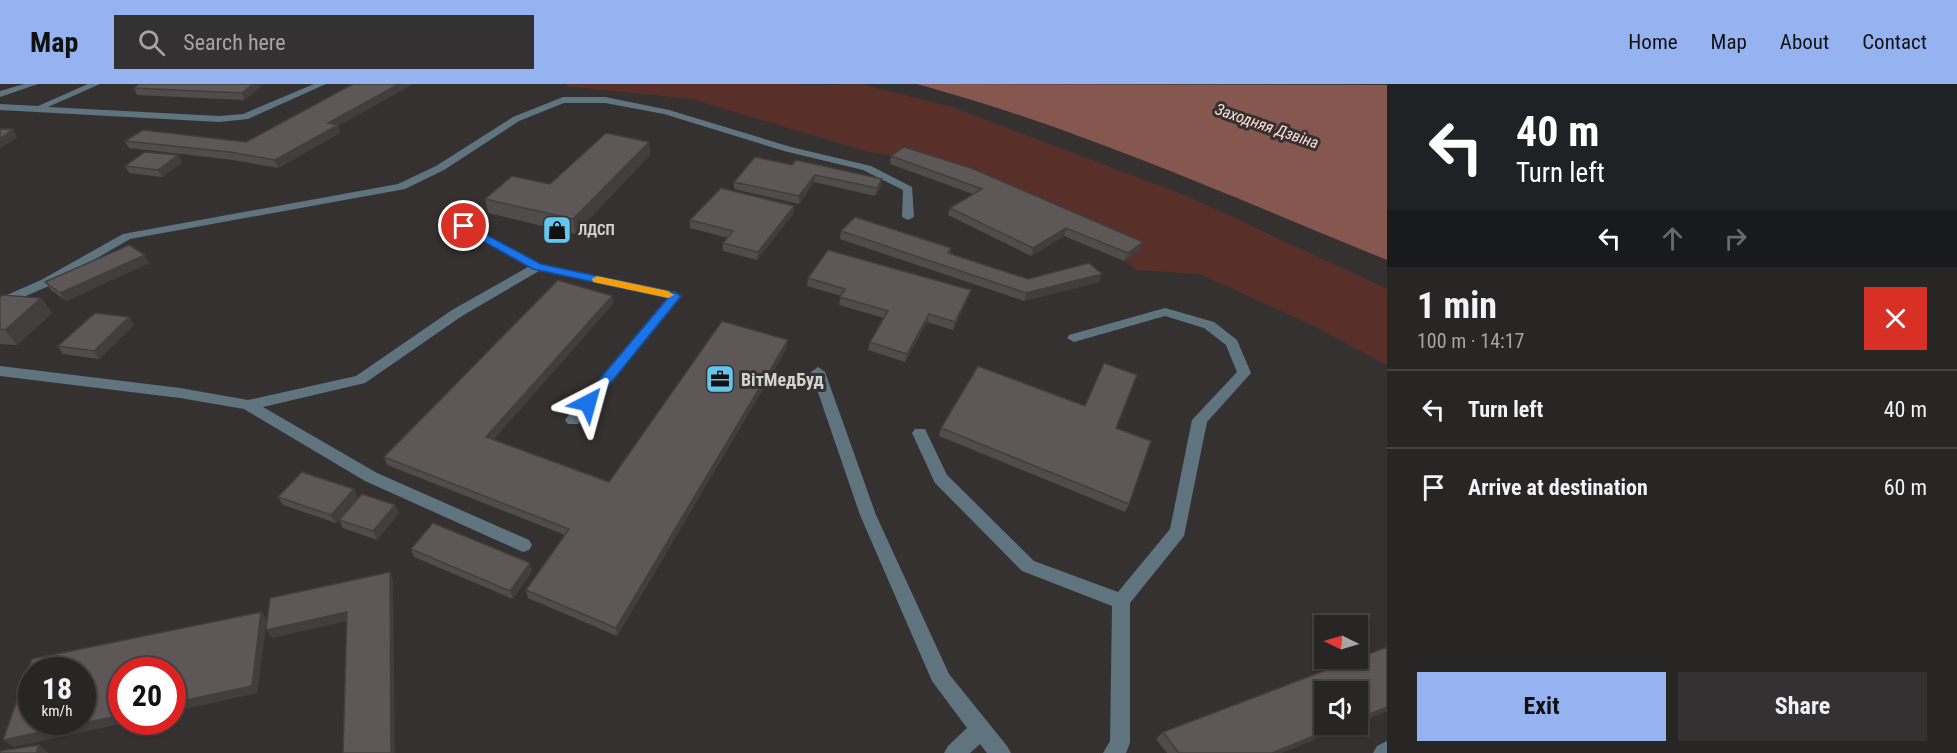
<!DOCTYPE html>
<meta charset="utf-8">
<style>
body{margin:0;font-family:"Roboto Condensed",sans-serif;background:#343132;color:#f1f3f6;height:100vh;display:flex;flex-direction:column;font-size:22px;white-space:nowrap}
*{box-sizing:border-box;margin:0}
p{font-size:20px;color:#a5a5a7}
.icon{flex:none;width:33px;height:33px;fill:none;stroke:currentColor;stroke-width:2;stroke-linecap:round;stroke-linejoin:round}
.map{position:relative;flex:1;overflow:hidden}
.sheet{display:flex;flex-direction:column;background:#282525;width:570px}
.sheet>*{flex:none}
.guide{background:#202124;color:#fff;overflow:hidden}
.needle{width:39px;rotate:275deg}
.controls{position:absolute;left:1314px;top:531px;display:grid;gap:12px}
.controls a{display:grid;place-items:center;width:54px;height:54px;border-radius:0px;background:#282525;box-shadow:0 2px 4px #0004,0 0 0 2px #444242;font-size:30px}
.speed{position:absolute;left:18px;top:573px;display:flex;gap:12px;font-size:30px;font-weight:700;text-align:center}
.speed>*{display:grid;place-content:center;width:78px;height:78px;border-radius:50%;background:#282525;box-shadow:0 2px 4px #0004,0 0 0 2px #444242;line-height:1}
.speed small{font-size:15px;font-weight:400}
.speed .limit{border:9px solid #d22;background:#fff;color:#111}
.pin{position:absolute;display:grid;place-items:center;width:51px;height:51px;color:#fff;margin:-26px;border:3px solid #fff;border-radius:50%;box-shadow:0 2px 6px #0007}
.me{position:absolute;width:66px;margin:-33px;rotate:39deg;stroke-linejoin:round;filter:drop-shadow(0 0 4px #0008)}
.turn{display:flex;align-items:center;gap:21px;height:126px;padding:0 30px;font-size:27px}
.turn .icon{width:78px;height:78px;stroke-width:2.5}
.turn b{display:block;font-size:42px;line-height:51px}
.lanes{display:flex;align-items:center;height:57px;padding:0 30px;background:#0003;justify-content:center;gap:30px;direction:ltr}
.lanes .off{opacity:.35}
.round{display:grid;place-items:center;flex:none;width:63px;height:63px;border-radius:0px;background:#343132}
.head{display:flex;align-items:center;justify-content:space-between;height:102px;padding:0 30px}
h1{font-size:36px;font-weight:700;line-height:45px}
.cta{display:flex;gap:12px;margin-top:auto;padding:12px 30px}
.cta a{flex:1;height:69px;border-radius:0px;background:#95b2f1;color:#111;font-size:24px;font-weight:700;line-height:69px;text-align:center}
.cta a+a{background:#343132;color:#f1f3f6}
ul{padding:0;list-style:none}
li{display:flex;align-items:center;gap:18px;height:78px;padding:0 30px;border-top:2px solid #444242}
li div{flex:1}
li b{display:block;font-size:22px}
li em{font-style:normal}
header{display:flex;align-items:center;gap:36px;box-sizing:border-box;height:84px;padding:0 30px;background:#95b2f1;color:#111}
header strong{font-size:28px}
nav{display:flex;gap:33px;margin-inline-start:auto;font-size:21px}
.search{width:420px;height:54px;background:#343132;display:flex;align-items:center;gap:15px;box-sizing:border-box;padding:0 21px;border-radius:0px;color:#a5a5a7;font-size:22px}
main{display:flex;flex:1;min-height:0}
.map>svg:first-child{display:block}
.green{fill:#593029}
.water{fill:#86574e}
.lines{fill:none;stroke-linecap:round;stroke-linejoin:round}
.minor{fill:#5f747e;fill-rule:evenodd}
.wall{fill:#504c4b}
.shaded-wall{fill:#413e3d}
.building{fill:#5d5857;stroke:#413e3d;stroke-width:1.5;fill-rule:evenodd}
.route{fill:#1a73e8;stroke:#114b97;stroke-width:1.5}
.slow{fill:#f59e0b}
.labels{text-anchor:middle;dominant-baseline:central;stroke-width:6;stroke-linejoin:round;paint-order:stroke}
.far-poi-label{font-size:15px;font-weight:bold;fill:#d5d2d2;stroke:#363131;text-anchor:start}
.far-water-label{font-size:16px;font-style:italic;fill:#fddbd5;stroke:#363131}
.poi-label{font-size:18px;font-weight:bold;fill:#d5d2d2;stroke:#363131;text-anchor:start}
</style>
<header>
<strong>Map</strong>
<div class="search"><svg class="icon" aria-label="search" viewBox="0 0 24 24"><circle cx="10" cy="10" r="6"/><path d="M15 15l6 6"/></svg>Search here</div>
<nav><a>Home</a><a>Map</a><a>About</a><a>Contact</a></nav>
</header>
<main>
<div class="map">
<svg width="1387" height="669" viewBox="0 0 1387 669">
<rect width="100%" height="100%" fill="#363131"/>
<path class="green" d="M567,0H796L802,2L861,0L955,24L1189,113L1387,205V281L1310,240L1200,190L1136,186L1088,145L963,85L865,67L692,15L565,2Z"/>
<path class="water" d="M917,0L1387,1V176C1232,113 1079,44 917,0Z"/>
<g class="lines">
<path class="minor" d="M24,0H38L0,13V7Z
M88,0H100L48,23L219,32L243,30L314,0H326L248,35L219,38L0,26V20L38,22Z
M563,13H605L669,26L791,63L871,82L912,103L914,133L908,136L902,133L903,106L863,86L784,67L664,30L605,19H564L519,37L444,86L405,105L130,155L49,202L0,223V214L41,196L123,150L398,100L436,82L513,33Z
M464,139L541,180L676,208L682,212L578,340H568L565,336L568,332L667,214L539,187L462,232L365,299L263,323L377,389L529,456L532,461L529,466L523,468L365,397L244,325L180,314L0,292V282L180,304L248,316L356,292L452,226L528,183L460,144V140Z
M1165,224L1214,238L1237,256L1251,289L1207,338L1184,452L1130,519V659L1126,669H1103L1110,657L1112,522L1022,487L935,399L912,349L915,345H925L947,391L1034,477L1118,508L1170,445L1192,336L1237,288L1226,261L1204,244L1165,232L1074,258L1067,254L1069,251Z
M818,283L825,288L876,431L949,590L1007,662L1011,669H987L980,660L970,669H944L948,662L967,644L932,597L860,431L811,288Z
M1387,657V669H1373L1377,662Z"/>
</g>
<path class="wall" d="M353,0H413L338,42L340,49L278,84L233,76L129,64L125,57L246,58Z
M263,1L244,16L137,11L134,4Z
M649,58L650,71L575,150L488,129L485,115L550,100Z
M904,63L1140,166L1124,177L1064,152L1031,172L948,131L950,124L973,110L890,80L891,72Z
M178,71L182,79L162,93L129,89L125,82Z
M755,73L881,102L875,112L814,98L799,120L734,105V98Z
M794,122L793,130L757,176L723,167V159L728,154L690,144V136Z
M841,147L951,164L950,169L1028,195L1099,198L1024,217L840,155Z
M149,179L66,217L51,206L45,198Z
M808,194L971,206L968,214L953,246L927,238L905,278L868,266L870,258L884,234L839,221L841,212L807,202Z
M612,212L613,220L493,355L609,398L787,264L617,552L528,514L526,506L565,451L387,381L384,373Z
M0,213L41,214L52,229L17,261L0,260Z
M129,233L134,241L99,275L63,270L58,262Z
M941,344H1116L1129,420L1125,428L939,352Z
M278,413H358L336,439L283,421Z
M399,429L377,456L343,444L339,436Z
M411,465L532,487L513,515L414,473Z
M1387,563V627L1358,639V608L1324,640H1353L1281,669H1167L1156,655L1163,648Z"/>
<path class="shaded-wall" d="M253,0L263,1L244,16L242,9Z
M399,0H413L338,42L340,49L278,84L275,76L328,39Z
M13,45L17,53L0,65V55Z
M649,58L650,71L575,150L573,135Z
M178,71L182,79L162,93L158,86Z
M815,91L814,98L799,120V112Z
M882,95L881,102L875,112L877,104Z
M794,122L793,130L757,176L758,168Z
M1066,144L1064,152L1031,172L1033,164Z
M1143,158L1140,166L1124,177L1128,169Z
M145,171L149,179L66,217L60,209Z
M1102,190L1099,198L1024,217L1026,209Z
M971,206L968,214L953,246L955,238Z
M612,212L613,220L489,361L486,353Z
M41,214L52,229L17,261L5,246Z
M929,230L927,238L905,278L907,270Z
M129,233L134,241L99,275L94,267Z
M788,256L787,264L617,552L616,544Z
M354,405L358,413L336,439L331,431Z
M395,421L399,429L377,456L373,447Z
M530,479L532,487L513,515L510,507Z
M390,488L393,496L395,669H391Z
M261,528L267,535L257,609L172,628V619Z
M347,528L352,536L272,554L266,546Z
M1387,623V627L1358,639V635Z
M122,631V638H130L13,663L3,656Z
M1344,640H1353L1281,669H1272Z
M39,661L48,668V669H36Z"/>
<path class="building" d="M139,0H253L242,9L134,4Z
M353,0H399L328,39L338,41L275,76L230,68L125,57L143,46L246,58Z
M0,45H13L0,55Z
M606,49L649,58L573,135L485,115L512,92L550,100Z
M904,63L971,84L1143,158L1128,169L1066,144L1033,164L950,124L982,105L891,72Z
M145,68L178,71L158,86L125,82Z
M755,73L792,81L796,76L882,95L877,104L815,91L799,112L734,98Z
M721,104L794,122L758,168L723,159L733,147L690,136Z
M855,133L951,164L948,169L1028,195L1089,179L1102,190L1026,209L841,147Z
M129,161L145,171L60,209L45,198Z
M828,166L971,206L955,238L929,230L907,270L870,258L888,227L840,213L845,205L808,194Z
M558,196L612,212L486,353L609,398L722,237L788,256L616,544L526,506L569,445L384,373Z
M2,211L41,214L5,246L0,245V213Z
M95,229L129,233L94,267L58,262Z
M1104,279L1137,291L1116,344L1151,357L1129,420L941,344L978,282L1085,322Z
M302,388L354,405L331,431L278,413Z
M362,410L395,421L373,447L339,436Z
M433,439L530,479L510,507L411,465Z
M390,488L391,669H343L347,528L266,546L270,514Z
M261,528L252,602L172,619V586H122V631L3,656L32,575ZM32,586H82V638H32Z
M1387,563V623L1358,635V608H1324V640H1344L1272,669H1179L1163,648Z
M39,661L36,669H0V667Z"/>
<path class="route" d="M464,139L541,180L676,209L681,212L592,322H583L581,319L583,315L668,214L533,185L461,145V140Z"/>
<path class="slow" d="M597,192L668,207L674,211L668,214L593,198L592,195Z"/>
<defs>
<g id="shop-square" transform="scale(1.5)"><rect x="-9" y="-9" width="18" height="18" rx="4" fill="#64c5ee" stroke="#363131"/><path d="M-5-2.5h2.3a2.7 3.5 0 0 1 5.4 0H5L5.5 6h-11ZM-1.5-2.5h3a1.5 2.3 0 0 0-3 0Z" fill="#111"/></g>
<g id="office-square" transform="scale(1.5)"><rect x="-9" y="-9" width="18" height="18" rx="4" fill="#64c5ee" stroke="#363131"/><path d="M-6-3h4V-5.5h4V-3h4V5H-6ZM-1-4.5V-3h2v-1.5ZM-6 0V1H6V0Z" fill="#111"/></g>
</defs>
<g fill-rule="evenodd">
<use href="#shop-square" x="557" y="146"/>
<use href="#office-square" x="720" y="295"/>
</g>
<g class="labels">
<g class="far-poi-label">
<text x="578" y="146">ЛДСП</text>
</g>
<g class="far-water-label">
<text transform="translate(1267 42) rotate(19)">Заходняя Дзвіна</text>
</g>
<g class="poi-label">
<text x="741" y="295">ВітМедБуд</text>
</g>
</g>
</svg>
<div class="controls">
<a><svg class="needle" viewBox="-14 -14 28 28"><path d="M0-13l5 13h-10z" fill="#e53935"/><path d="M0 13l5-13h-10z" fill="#a5a5a7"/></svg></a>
<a><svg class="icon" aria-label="sound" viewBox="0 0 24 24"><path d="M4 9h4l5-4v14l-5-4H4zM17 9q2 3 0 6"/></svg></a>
</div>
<div class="speed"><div>18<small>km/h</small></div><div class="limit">20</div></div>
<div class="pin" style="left:464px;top:142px;background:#d93025"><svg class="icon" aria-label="arrive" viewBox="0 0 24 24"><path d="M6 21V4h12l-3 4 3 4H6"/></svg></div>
<svg class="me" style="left:588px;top:319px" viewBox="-20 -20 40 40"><path d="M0-17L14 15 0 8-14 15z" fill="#1a73e8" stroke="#fff" stroke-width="4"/></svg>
</div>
<section class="sheet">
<div class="guide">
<div class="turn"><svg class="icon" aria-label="left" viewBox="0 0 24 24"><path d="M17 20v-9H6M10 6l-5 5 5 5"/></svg><div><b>40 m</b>Turn left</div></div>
<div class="lanes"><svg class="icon" aria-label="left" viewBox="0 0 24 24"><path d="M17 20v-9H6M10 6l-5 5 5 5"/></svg><svg class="icon off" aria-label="ahead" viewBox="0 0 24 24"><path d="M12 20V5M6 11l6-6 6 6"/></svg><svg class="icon off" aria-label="right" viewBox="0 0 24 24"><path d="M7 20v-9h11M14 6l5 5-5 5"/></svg></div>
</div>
<div class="head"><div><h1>1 min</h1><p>100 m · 14:17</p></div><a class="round" style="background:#d93025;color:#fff"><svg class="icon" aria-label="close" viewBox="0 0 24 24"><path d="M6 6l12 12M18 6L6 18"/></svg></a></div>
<ul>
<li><svg class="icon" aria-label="left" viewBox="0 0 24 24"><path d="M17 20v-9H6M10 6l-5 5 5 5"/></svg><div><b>Turn left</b></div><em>40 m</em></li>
<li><svg class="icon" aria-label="arrive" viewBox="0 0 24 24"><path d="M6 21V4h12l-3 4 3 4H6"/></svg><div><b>Arrive at destination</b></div><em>60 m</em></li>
</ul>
<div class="cta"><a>Exit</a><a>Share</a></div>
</section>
</main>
